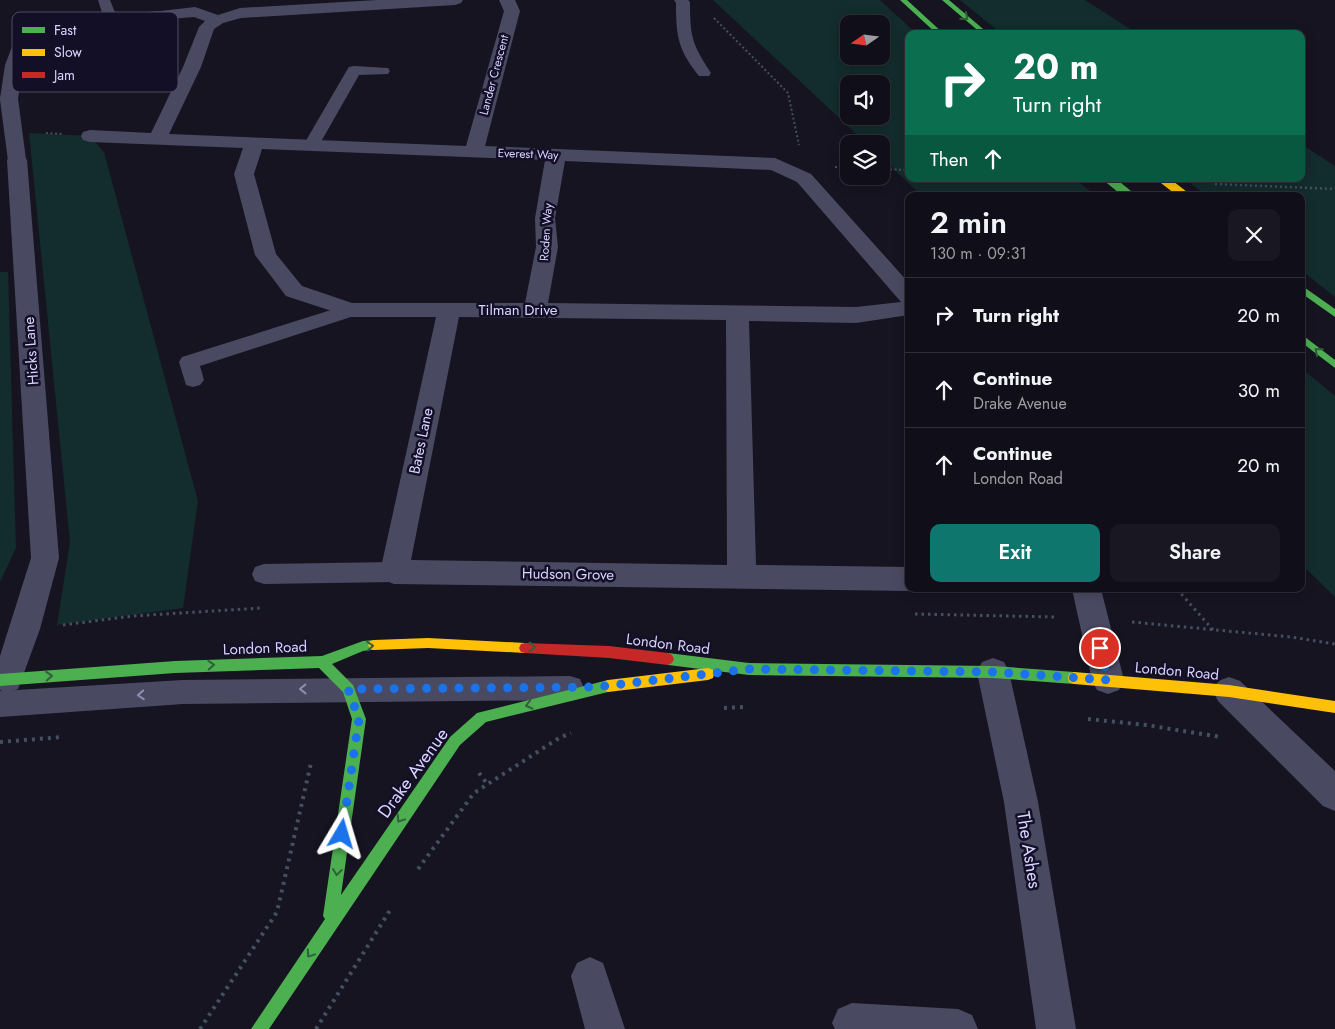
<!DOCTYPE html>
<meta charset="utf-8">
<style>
body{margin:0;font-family:Jost,sans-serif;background:#191822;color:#f1f3f6;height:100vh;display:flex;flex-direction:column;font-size:19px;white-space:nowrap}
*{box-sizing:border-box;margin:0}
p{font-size:16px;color:#9c9ca2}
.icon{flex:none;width:28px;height:28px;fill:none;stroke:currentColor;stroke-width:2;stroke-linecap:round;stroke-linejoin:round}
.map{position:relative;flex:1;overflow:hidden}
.drawer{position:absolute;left:905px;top:192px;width:400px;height:400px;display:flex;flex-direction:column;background:#100f19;border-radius:10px;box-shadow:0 2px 12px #0003,0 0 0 1px #302f38}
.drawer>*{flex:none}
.banner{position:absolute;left:905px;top:30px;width:400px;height:152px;border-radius:10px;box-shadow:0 2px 12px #0003,0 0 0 1px #302f38;background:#0b6e4f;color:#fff;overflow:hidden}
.needle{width:32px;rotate:256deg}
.controls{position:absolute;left:840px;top:15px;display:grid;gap:10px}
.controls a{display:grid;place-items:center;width:50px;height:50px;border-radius:10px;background:#100f19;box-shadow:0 2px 12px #0003,0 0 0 1px #302f38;font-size:25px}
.pin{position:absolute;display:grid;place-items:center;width:42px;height:42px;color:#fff;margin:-21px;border:2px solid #fff;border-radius:50%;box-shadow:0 1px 5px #0007}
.me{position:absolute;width:55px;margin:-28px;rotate:7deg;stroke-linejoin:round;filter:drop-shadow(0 0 4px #0008)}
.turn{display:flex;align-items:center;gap:18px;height:105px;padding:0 25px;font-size:22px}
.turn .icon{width:65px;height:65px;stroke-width:2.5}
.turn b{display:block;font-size:35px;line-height:42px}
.then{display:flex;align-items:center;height:48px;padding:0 25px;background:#0003;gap:10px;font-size:19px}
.round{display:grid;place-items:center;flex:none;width:52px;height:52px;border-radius:10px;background:#191822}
.overview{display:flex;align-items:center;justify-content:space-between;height:85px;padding:0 25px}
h1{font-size:30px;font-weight:600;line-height:38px}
.cta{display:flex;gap:10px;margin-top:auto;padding:10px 25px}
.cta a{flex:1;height:58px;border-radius:10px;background:#0f766e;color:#fff;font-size:20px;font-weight:600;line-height:58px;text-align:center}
.cta a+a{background:#191822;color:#f1f3f6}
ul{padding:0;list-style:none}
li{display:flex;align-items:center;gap:15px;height:75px;padding:0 25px;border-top:1px solid #302f38}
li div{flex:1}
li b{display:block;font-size:19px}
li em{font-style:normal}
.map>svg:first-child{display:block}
.green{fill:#132c2d;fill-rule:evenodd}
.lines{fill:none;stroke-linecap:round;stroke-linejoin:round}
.path-far3{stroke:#44505f;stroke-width:2;stroke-dasharray:2 2.5;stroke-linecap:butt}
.path-far2{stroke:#44505f;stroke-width:2.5;stroke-dasharray:2 3;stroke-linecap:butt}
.path-far1{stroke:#44505f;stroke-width:3;stroke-dasharray:2.5 4;stroke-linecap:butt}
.path{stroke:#44505f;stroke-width:4;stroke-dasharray:3 5;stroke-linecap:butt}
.lane{fill:#4a4962;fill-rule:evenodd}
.street{fill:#4a4962;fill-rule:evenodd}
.fast{fill:#4caf50;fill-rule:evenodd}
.slow{fill:#ffc107;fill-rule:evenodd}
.jam{fill:#c62828;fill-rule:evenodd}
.street-bridge{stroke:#4a4962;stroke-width:18}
.fast-bridge{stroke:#4caf50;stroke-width:9}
.slow-bridge{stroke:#ffc107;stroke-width:9}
.oneway{stroke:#305f3b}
.oneway2{stroke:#928eb0}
.route{stroke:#1a73e8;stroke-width:9;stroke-dasharray:0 16.2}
.labels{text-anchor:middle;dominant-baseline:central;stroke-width:5;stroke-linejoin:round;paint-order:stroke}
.far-street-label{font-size:12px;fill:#d9d4ff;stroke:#130f26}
.street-label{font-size:15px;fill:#d9d4ff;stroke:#130f26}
.near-street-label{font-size:18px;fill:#d9d4ff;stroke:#130f26}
.key{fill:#130f26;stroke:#4e4a67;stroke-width:1}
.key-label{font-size:14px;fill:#d9d4ff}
</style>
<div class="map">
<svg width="1335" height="1029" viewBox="0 0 1335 1029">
<rect width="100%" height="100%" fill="#161421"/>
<path class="green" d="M713,0H880L917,34H909V179H1075L1096,196H922L881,157V144H867ZM849,24H881V56H849ZM849,84H881V116H849Z
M960,0H1085L1138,34H1002Z
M29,133L90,136L104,152L198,501L183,608L57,625L70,542Z
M1301,144L1335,166V297L1301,270V196H1207L1185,179H1301Z
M0,272H8L16,548L0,582Z
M1301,368L1335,396V597L1301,564Z"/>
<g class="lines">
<path class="path-far3" d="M714,18L788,93L799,145
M46,133L62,134
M835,167H849
M881,169L909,170"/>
<path class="path-far2" d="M1215,184L1335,189"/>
<path class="path-far1" d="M1177,589L1213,630
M915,614L1056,617
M1132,622L1291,637L1335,644
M63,625L133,616L261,608"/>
<path class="path" d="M724,708L745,707
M1088,719L1146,725L1221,737
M0,742L63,737
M479,773L488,785
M418,869L474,793L559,738L571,733
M200,1029L277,912L311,763
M316,1029L392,907"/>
<path class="lane" d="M98,0H110L116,15L158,11L165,15C159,22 110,27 104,19Z
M674,0H688L690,2C690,37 692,44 711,73L709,76H699C678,50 676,36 676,3Z
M354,66L388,68L390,71L388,74L359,75L318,147H306L304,144L347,70L349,67Z
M350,304L357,305L360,310L357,315L200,366L204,380L200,385L193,387L186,385L179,362L182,357Z
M394,562L403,565L406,572L403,579L394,582L264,584L255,581L252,574L255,567L264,564Z
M570,676L580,679L584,688L580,697L570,700L183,704L0,717V691L183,680Z"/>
<path class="street" d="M377,0H463L461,3L455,5L241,18L223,23L214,29L201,67L169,134L466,146L504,11L499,0H515L520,11L485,146L775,158L811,174L909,283V315L856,323L749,321L756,565L909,567V589H916L909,591L394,584L384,580L380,572L436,317H350L286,296L255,255L234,174L243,148L90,142L83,140L81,136L83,132L90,130L151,133L183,67L199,27L205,21L194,17L158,20L152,18L150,15L152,12L195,7L218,15L240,8ZM262,149L545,160L535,218L536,247L525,303H352L302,286L276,254L254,174ZM565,161L771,170L797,182L901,302L856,307L548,303L558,247L555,218ZM459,317L726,320L727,565L411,560Z
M30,16L36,18L38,21L23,65L18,99L15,103L9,104L3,103L0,99L5,65L22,21L24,18Z
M17,154L24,156L27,160L59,558L40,629L18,689L7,693L0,690V656L31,558L7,160L10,156Z
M1072,589H1101L1124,680L1119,690L1108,694L1097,690L1092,680Z
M993,658L1004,662L1009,672L1038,802L1076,1029H1036L1004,802L977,672L982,662Z
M1229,677L1240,681L1335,771V811L1323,806L1218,701L1213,691L1218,681Z
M590,957L603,963L625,1029H585L571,976L577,963Z
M852,1003L958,1009L972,1015L978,1029H835L832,1023L838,1009Z"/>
<path class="fast" d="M900,0H907L944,34H937Z
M942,0H949L989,34H982Z
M1301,285L1335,309V317L1301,293Z
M1301,334L1335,360V368L1301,342Z
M374,640L378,641L380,645L378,649L363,651L332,664L353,685L366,719L341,895L450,737L477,713L608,680L613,682L614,686L613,690L608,692L486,722L460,745L269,1029H251L325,919L323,916L352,719L343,692L319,668L175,673L0,686V674L175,661L322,656L363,641Z
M668,653L749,663L993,666L1074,672L1079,674L1080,678L1079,682L1074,684L993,678L749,675L668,665L664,663L662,659L664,655Z"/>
<path class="slow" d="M428,638L525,643L529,644L531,648L529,652L525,653L428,648L374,650L370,649L368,645L370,641L374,640Z
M708,668L713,670L714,674L713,678L708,680L608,692L603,690L602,686L603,682L608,680Z
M1074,672L1229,685L1335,701V713L1229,697L1074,684L1069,682L1068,678L1069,674Z"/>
<path class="jam" d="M525,643L609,646L668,653L672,655L674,659L672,663L668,665L609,658L525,653L521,652L519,648L521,644Z"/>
<path class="street-bridge" d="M9,99L17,160"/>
<path class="fast-bridge" d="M1109,179L1130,196"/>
<path class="slow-bridge" d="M1163,179L1185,196"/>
</g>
<defs><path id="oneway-chevron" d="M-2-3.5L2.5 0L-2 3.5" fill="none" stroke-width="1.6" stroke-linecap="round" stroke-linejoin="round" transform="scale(1.25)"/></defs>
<g class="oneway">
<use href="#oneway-chevron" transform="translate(965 17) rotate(40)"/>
<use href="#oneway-chevron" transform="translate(1318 351) rotate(-140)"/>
<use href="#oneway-chevron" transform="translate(370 646) rotate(-4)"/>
<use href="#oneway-chevron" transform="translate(532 647) rotate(3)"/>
<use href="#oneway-chevron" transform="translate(211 665) rotate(-3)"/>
<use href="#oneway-chevron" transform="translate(49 676) rotate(-4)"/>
<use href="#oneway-chevron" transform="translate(529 705) rotate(166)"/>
<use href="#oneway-chevron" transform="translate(400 819) rotate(124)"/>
<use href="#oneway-chevron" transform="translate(337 872) rotate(97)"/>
<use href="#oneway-chevron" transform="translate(310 954) rotate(124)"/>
</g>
<g class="oneway2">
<use href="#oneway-chevron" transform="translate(303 689) rotate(179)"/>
<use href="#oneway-chevron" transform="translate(141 695) rotate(176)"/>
</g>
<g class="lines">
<path class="route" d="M342,834L359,719L348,689L597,687L749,669L994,672L1108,680L1100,648"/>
</g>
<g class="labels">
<g class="far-street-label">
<text transform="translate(494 75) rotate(-75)">Lander Crescent</text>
<text transform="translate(528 154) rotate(2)">Everest Way</text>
<text transform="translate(546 232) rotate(-86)">Roden Way</text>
</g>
<g class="street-label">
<text x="518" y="310">Tilman Drive</text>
<text transform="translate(31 351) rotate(-94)">Hicks Lane</text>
<text transform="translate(421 441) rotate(-78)">Bates Lane</text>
<text transform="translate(568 574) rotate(1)">Hudson Grove</text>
<text transform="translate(668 644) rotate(7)">London Road</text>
<text transform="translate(265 648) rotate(-2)">London Road</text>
<text transform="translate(1177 671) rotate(5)">London Road</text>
</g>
<g class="near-street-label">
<text transform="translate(413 773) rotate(-54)">Drake Avenue</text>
<text transform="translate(1029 850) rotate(81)">The Ashes</text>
</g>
</g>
<rect x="12" y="12" width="166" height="80" rx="8" class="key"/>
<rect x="22" y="27" width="23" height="6" fill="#4caf50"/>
<rect x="22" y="49" width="23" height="7" fill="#ffc107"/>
<rect x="22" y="72" width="23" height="6" fill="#c62828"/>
<g class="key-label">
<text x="54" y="35">Fast</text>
<text x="54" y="57">Slow</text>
<text x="54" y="80">Jam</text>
</g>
</svg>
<div class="controls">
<a><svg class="needle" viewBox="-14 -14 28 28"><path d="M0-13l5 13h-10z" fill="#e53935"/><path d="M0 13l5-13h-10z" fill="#9c9ca2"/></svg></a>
<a><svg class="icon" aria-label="sound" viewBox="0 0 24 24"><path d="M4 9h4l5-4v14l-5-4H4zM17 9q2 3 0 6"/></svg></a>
<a><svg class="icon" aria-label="layers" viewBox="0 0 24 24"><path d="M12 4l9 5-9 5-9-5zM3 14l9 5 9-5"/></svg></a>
</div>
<div class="pin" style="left:1100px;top:648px;background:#d93025"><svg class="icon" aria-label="arrive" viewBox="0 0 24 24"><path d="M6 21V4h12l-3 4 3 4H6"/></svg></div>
<svg class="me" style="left:342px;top:834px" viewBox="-20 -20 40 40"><path d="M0-17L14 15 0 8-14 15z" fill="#1a73e8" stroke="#fff" stroke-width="4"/></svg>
<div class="banner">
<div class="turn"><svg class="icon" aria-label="right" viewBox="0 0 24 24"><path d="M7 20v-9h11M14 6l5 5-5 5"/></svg><div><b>20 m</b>Turn right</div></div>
<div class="then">Then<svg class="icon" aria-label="ahead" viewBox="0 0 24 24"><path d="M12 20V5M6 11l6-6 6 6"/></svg></div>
</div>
<section class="drawer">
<div class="overview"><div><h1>2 min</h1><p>130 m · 09:31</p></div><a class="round"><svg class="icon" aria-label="close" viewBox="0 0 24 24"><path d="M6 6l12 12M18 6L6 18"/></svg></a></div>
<ul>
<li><svg class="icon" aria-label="right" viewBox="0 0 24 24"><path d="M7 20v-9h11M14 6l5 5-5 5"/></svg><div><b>Turn right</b></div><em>20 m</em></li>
<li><svg class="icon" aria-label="ahead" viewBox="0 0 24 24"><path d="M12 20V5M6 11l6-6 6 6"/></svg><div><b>Continue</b><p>Drake Avenue</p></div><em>30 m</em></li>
<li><svg class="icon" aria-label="ahead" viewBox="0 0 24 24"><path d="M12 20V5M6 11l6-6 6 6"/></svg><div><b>Continue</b><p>London Road</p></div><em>20 m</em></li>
</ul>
<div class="cta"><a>Exit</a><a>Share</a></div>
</section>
</div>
